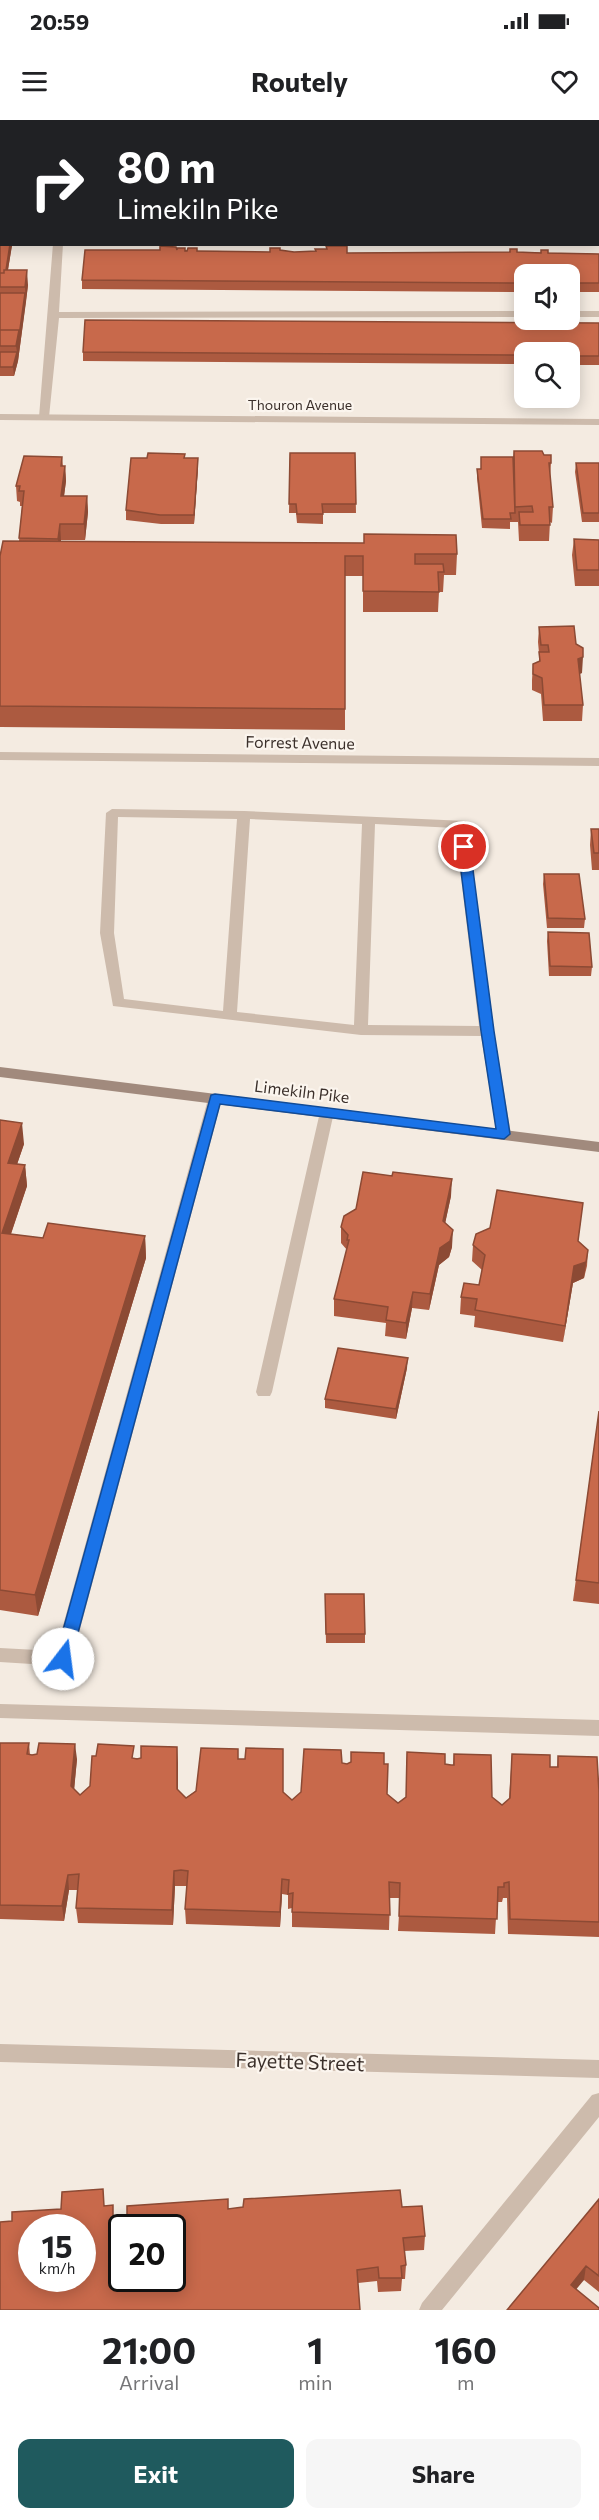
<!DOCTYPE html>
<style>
body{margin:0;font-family:Commissioner,sans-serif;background:#f6f6f6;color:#202124;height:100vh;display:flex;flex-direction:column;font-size:22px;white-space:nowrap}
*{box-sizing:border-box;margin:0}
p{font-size:20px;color:#757577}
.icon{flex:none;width:33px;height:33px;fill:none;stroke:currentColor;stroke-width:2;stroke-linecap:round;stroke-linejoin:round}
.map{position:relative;height:2190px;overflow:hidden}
.sheet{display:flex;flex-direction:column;background:#fff;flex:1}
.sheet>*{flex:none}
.top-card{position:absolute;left:0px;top:0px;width:600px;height:126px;box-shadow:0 3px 15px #0003;background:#202124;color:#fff;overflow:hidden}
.buttons{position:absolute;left:514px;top:144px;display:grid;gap:12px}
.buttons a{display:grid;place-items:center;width:66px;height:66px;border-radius:12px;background:#fff;box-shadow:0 3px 15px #0003;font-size:30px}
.speed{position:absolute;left:18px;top:2094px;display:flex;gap:12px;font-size:30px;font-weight:700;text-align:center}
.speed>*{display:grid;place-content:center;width:78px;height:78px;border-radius:50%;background:#fff;box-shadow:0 3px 15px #0003;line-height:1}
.speed small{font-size:15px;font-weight:400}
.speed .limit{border:3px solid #111;border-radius:9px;background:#fff;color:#111}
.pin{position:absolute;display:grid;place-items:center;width:51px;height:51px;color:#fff;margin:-26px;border:3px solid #fff;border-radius:50%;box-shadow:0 2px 6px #0007}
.me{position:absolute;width:66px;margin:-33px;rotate:15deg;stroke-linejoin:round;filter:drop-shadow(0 0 4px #0008)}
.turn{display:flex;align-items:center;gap:21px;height:126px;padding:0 18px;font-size:27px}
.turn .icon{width:78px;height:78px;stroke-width:2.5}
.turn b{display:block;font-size:42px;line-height:51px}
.eta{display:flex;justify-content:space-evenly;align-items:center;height:102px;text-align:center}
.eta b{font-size:36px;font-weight:700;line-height:42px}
.button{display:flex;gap:12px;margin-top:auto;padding:12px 18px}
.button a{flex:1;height:69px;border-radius:12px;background:#1f5a5e;color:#fff;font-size:24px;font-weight:700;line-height:69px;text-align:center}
.button a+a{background:#f6f6f6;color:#202124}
.status{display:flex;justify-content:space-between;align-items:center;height:42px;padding:0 30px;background:#fff;direction:ltr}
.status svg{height:16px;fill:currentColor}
header{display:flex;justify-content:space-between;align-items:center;height:78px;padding:0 18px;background:#fff;font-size:27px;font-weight:700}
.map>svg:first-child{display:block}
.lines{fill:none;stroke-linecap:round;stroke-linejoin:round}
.lane{fill:#cdbbac;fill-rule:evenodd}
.street{fill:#cdbbac;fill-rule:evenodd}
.secondary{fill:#a18a7d;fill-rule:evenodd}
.wall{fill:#ac5a40}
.shaded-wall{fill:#8c4a34}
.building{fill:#c8694b;stroke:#8c4a34;stroke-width:1.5;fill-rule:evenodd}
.route{fill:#1a73e8;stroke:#114b97;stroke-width:1.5}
.labels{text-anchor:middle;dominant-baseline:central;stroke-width:4.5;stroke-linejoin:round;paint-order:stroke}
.far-street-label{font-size:14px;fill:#3b302b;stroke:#fbf5ee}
.street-label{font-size:16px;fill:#3b302b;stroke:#fbf5ee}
.near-street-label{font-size:20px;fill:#3b302b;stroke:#fbf5ee}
</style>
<div class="status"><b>20:59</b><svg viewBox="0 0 49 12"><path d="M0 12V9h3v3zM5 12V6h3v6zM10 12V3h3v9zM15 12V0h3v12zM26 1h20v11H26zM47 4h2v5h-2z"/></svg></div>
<header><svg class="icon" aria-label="menu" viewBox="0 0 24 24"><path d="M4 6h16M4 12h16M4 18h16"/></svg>Routely<svg class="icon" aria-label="heart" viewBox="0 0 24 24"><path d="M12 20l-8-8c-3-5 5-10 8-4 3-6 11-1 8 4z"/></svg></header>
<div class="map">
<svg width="599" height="2190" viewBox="0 0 599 2190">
<rect width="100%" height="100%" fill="#f4ebe1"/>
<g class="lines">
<path class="lane" d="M598,22H599V28H598Z
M53,124H63L59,192L525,191V197L59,198L49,297L44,300L39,297Z
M570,191H599V197H570Z
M112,689L244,691L466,701L494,911L511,1014L509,1018L504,1019L497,1014L481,916L361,915L113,886L100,813L106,693ZM118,697L237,699L223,891L124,879L114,813ZM250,699L362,704L354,905L237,892ZM375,704L455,708L479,906L368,905Z
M215,974L222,979L72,1539L69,1544L63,1546L0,1542V1528L56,1531L208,979Z
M327,987L334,992L272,1272L270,1276H258L256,1272L320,992Z
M0,1584L599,1600V1616L0,1598Z
M599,1973V1997L442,2190H419L422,2183L592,1975Z"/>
<path class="street" d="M0,97H2V103H0Z
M598,102H599V108H598Z
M0,294L599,299V305L0,300Z
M0,632L599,638V646L0,640Z
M0,1924L599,1940V1958L0,1942Z"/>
<path class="secondary" d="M0,947L599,1022V1032L0,957Z"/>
</g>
<path class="wall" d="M0,0H599V18L598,2H2V5H0Z
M0,17H2V76H0Z
M0,117L2,124H12L8,150L28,165L18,241L14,256H0Z
M177,130L270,132L280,130L294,132L347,133L517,132L599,134V172H570V154H525V172L82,169V160Z
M599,203V245H570V232H525V244L83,241V232Z
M514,331L544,335L551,343L550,357L553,387L552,403L550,402L549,421H519L518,402H510V409L482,408L477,358V349H480L513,337Z
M290,333H355L356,393H323V404L297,403L296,393H289Z
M62,337L63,346H65L66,361L64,376H87L88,392L85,420H61V421L457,434L456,455H444L443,472H439L438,492H363V456H345V610L0,607V436L19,421L22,386H20V382L17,381L16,366Z
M185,338H198V347L194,404H161L126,400V390Z
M576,343H599V402H582L575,352Z
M574,419L599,420V466H575L572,435Z
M539,507L576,524L582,553L579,554L583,585L582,601H543L541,574L532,570V560L533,544L539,542V533L538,522Z
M591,709H599V750H592L590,725Z
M544,754L585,799L584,808H547L543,764Z
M548,812L592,847L591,856H549L547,821Z
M0,1000L24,1024L17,1044L25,1045L27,1066L11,1114L43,1118L145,1116L146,1138L38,1496L0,1490Z
M451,1076L445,1103L452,1127L449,1137L439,1145L429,1190L412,1188L406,1219L385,1216L386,1203L334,1196V1179L347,1130L341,1123V1107Z
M581,1099L578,1121L588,1130L587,1146L584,1158L573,1163L563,1222L474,1207L475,1196L460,1194L461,1177L479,1165L482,1150L472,1141L473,1125Z
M407,1248L396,1299L325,1288V1279Z
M599,1291V1484L573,1481Z
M325,1474L365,1514V1523H326Z
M0,1623H29L30,1635L77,1639L74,1669L80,1675L135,1638L178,1643V1670L186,1678L238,1639L283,1672L292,1680L342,1643L387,1674L398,1683L406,1677L407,1632L445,1644L451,1645H453L454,1634L492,1677L502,1685L509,1679L512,1634L550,1647H557L558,1636L599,1672V1817L508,1814L507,1778H503L502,1782H497L495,1814L398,1811L400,1778H390L389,1810L292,1807V1788L288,1789V1775L282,1774L280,1807L186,1804L185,1789L187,1766H175L173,1805L78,1803L76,1788L78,1770H69L64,1801L0,1799Z
M599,2079V2172L584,2160L507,2190Z
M105,2086L114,2097L117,2098L228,2089L402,2087L425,2116L424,2130L404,2131L406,2145L405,2159H402L401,2171L378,2172L377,2161L358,2163L12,2101Z"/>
<path class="shaded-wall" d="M10,124H12V126L5,167L4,159Z
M27,150L28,165L26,182L25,167Z
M25,173L26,182L18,241L14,256L13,247L17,232L16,226Z
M198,338V347L194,404V395Z
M65,346L66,361L62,391L61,376Z
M87,376L88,392L85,420L84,404Z
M60,404L61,420L59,434L58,419Z
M583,537L582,553L576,555L578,539Z
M22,1003L24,1024L10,1065L8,1043Z
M25,1045L27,1066L4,1134L2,1113Z
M452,1059L451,1076L442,1118L443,1101Z
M453,1110L452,1127L449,1137L439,1145L429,1190L430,1174L440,1128Z
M145,1116L146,1138L38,1496L35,1475Z
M588,1130L584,1158L573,1163L563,1222L574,1146Z
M413,1172L412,1188L406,1219V1203Z
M408,1238L407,1248L396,1299V1289Z
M75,1624L77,1639L73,1682L71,1666Z
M177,1627L178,1643V1684L177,1669Z
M174,1751L175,1766L173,1805L172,1790Z
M68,1755L69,1770L64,1801L62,1786Z
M282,1759V1774L280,1807V1792Z
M586,2146L584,2160L569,2178L571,2165Z"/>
<path class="building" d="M94,0H121V2H94Z
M223,0H243V2H223Z
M398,0H425V2H398Z
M429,0H455V2H429Z
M578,0H599V10L598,2H579Z
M0,17H2V68H0Z
M598,38H599V64H598Z
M0,117H2V124H10L6,150H4V153H0Z
M160,126L176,127L177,130V128H185V131H187L188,128H197V131L270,132V128H280V130L294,132L316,131L315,129H327L326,126H347V133L510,132V129H517V132L541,133V130H548V133L599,134V163H570V154H525V163L82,160L85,130H160Z
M4,150H27L25,167H0V153H4Z
M0,173H25L19,216V210H0Z
M85,200L599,203V236H570V232H525V235L83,232Z
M0,210H19L16,226H0Z
M0,232H17L13,247H0Z
M514,331H542L544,335H551V343H549L553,387H549L550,405H520L519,392H533L532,386L515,387Z
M148,333L185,334L184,338H198L194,395H160L126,390L131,338H147Z
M290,333H355L356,384H322L323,394H297L296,384H289Z
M24,336L62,337L61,346H65L61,376H87L84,404H60L58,419L19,418L24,371H19L20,366H16Z
M481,337H513L515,393H510L511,399H483L477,349H481Z
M576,343H599V393H583Z
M364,414L456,415L457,434H415V444H443L444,452H438L439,472L363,471V436H345V589L0,586V436L3,421L364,423Z
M574,419L599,420V450H577Z
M574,506L576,524L583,528V537L578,539L583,585H544L542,558L533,554V544L540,541L539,532H549L548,525H541L539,507Z
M591,709H599V733H594Z
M544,754H579L585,799L548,798Z
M548,812L589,813L592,847L550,846Z
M0,1000L22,1003L8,1043L25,1045L2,1113L43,1118L48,1103L145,1116L35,1475L0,1470Z
M363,1052L392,1056L393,1052L452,1059L443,1101L453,1110L450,1121L440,1128L430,1174L413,1172L406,1203L386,1200L388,1187L334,1179L349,1120H347L348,1115L341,1107L344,1096L356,1089Z
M497,1070L583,1083L578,1121L588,1130L586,1142L574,1146L565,1206L475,1190L477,1179L461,1177L464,1163L479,1165L485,1135L473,1125L476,1114L490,1108Z
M338,1228L408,1238L396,1289L325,1279Z
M599,1291V1463L576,1460Z
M325,1474H364L365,1514H326Z
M0,1623H29L27,1634L32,1635L37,1634L39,1623L75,1624L71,1666L80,1675L90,1666L92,1636H96L98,1624L134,1626L132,1638L137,1639L141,1638V1626L177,1627V1669L186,1678L196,1671L201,1628L238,1629V1639H245L246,1628L283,1629V1672L292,1680L301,1672L304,1629L341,1630L342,1643L347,1644L351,1642V1632L384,1633V1644H388L387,1674L398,1683L406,1677L407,1632L445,1634V1644L451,1645H454V1634L491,1635L492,1677L502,1685L510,1678L512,1634L550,1635V1647H558V1636L597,1637L599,1672V1802L510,1799L509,1762L504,1763V1767H498L497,1799L399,1796L400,1763L389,1762L390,1795L292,1792L293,1773L288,1774L289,1760L282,1759L280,1792L185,1789L188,1751L181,1750L174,1751L172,1790L76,1788L79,1754L68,1755L62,1786L0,1785Z
M103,2069L104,2086L113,2085V2097L117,2098H127V2086L228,2079V2089L243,2087L244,2079L400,2070L402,2087L422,2086L425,2116L403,2118L406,2145L401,2146L402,2158H379L378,2147L357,2150L360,2190H0V2102L12,2101V2092L61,2089L62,2072ZM32,2108H82V2158H32ZM122,2108H172V2158H122Z
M599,2079V2156L586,2146L571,2165L599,2188V2190H507Z"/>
<path class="route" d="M464,724L470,727L494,911L510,1014L504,1019L220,984L71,1539L68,1543L63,1545L57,1543L55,1539L211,975L215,974L496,1009L481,911L458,727Z"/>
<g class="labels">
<g class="far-street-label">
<text x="300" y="284">Thouron Avenue</text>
</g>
<g class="street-label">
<text transform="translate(300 622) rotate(1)">Forrest Avenue</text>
<text transform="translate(302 971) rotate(7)">Limekiln Pike</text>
</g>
<g class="near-street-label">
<text transform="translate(300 1941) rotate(2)">Fayette Street</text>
</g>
</g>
</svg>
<div class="buttons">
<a><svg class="icon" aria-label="sound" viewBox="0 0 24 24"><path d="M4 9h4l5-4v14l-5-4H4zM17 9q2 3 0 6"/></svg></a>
<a><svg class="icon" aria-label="search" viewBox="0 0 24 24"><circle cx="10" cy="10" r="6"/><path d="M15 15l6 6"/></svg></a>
</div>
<div class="speed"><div>15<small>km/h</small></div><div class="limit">20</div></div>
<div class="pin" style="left:464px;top:727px;background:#d93025"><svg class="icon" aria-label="arrive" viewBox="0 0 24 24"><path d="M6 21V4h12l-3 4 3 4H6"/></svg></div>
<svg class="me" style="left:63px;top:1539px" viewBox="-20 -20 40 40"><circle r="19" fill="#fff"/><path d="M0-13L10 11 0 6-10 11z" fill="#1a73e8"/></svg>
<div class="top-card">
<div class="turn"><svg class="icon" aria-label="right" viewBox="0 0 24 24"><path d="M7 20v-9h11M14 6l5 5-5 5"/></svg><div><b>80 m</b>Limekiln Pike</div></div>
</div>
</div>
<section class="sheet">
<div class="eta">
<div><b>21:00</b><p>Arrival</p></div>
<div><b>1</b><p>min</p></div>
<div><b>160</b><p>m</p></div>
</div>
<div class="button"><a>Exit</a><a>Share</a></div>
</section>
